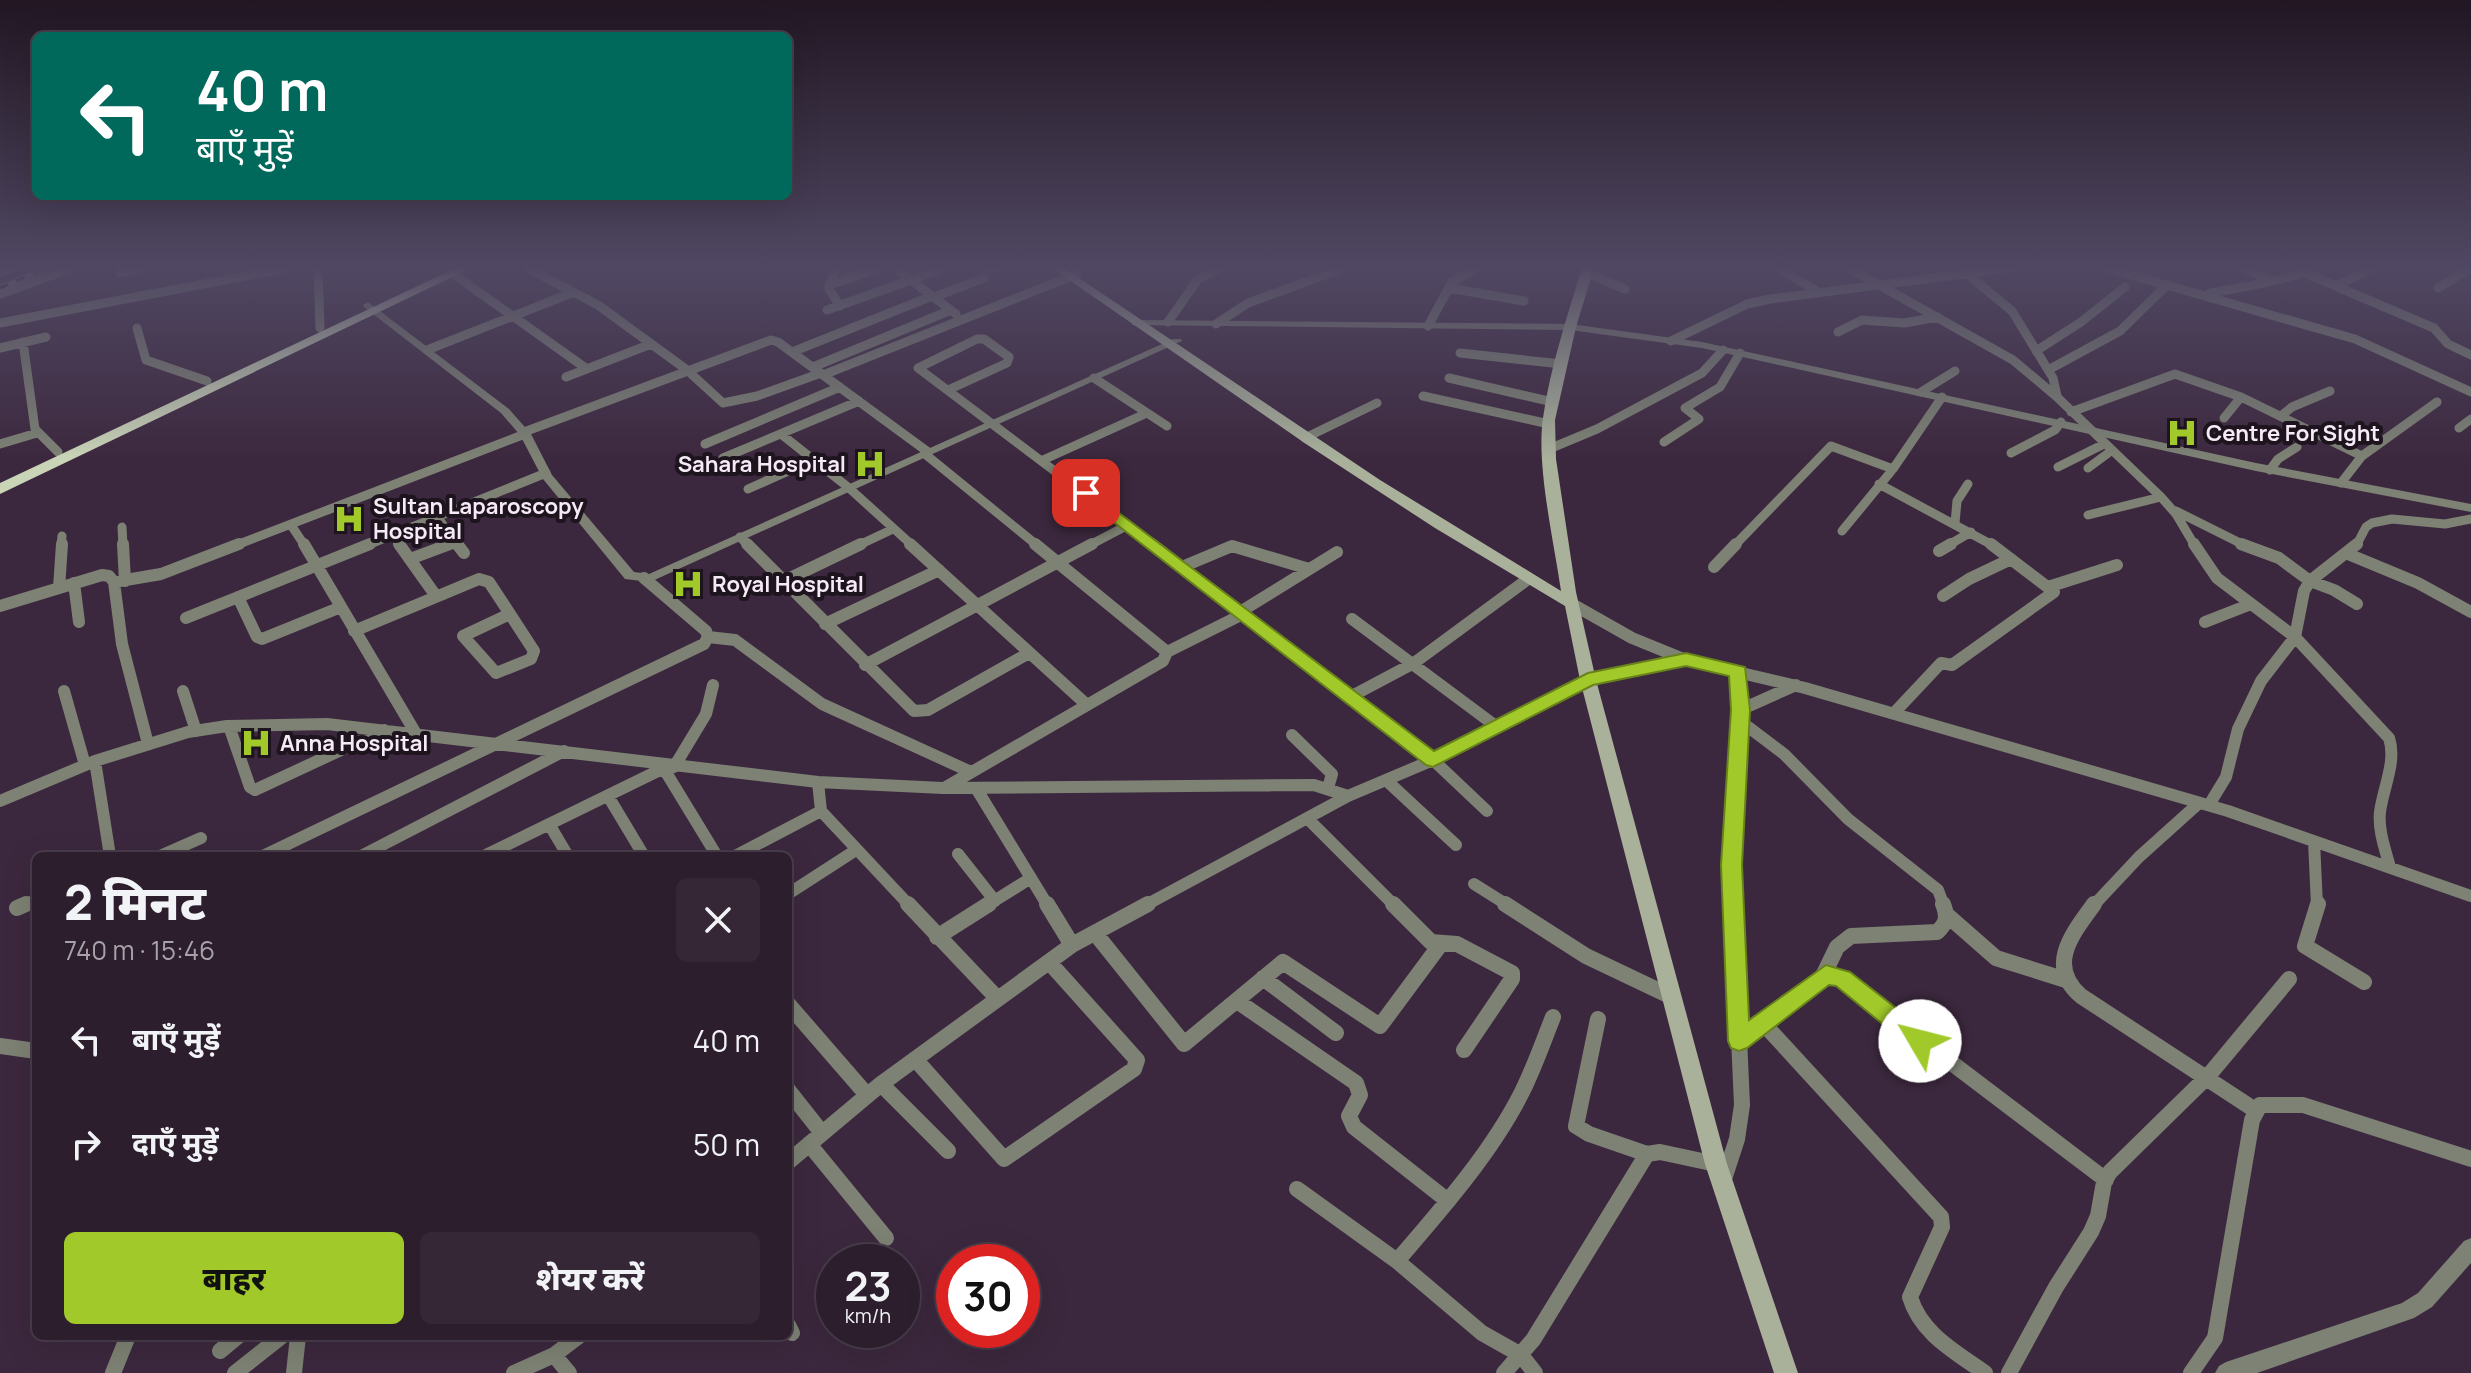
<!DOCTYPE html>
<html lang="hi">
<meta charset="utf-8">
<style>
body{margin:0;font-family:Manrope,"Noto Sans Devanagari",sans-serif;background:#352736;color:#f1f3f6;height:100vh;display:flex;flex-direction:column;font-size:30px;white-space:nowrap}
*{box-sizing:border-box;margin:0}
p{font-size:26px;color:#a7a2aa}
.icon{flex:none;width:44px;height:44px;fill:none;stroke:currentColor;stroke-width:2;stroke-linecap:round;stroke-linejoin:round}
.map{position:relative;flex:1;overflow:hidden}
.details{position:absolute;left:32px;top:852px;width:760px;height:488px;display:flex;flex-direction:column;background:#2d1e2e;border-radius:12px;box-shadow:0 8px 32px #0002,0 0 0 2px #483c4a}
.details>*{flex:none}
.top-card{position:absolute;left:32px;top:32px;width:760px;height:168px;border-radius:12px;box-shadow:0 8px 32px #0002,0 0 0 2px #483c4a;background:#00695c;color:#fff;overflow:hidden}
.speed{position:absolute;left:816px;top:1244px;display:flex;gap:16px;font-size:40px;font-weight:700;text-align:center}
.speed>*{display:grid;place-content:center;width:104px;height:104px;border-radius:50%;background:#2d1e2e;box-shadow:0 8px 32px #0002,0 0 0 2px #483c4a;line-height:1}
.speed small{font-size:20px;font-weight:400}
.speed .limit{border:12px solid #d22;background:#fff;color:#111}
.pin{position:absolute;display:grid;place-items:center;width:68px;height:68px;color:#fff;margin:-34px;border-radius:16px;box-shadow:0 4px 12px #0006}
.me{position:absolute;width:88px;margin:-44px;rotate:307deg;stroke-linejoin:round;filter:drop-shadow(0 0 6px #0008)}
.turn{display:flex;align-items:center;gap:28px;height:168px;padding:0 32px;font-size:36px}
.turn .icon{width:104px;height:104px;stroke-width:2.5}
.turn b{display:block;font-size:56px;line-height:68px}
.round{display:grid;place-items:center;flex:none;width:84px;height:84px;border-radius:12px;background:#352736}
.summary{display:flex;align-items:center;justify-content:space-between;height:136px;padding:0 32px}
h1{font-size:48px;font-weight:800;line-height:60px}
.action{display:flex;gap:16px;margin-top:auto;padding:16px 32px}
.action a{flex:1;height:92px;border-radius:12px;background:#a1c92a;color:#111;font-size:32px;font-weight:800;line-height:92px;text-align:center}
.action a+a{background:#352736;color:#f1f3f6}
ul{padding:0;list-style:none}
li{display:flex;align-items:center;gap:24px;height:104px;padding:0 32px}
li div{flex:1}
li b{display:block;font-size:30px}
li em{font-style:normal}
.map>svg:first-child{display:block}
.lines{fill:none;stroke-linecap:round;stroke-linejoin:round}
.minor-far2{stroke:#7d8274;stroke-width:9}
.minor-far1{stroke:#7d8274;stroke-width:12}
.minor{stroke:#7d8274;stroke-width:16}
.tertiary{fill:#7d8274;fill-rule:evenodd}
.secondary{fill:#a9b19b;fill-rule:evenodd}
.primary{fill:#cad5b8;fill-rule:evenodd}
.rail-casing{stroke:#a292a4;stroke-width:5}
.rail{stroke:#1d141e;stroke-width:3;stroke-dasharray:9;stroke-linecap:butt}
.route{fill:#a1c92a;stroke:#69831b;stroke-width:2}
.labels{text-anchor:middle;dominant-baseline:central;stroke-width:8;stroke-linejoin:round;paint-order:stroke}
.poi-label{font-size:22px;font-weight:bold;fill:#f7eaf8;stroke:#1d141e;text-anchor:start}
</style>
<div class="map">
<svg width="2471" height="1373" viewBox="0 0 2471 1373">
<rect width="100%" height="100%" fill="#3c283e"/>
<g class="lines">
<path class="minor-far2" d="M318,268L320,328
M527,268L598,305L687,370L723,403L757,396L821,373
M835,268L829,289L840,306
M895,268L956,314
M988,268H995
M1779,268L1820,293
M1849,268L2013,360L2057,397L2161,497L2176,514L2195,546
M2107,268L2355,339L2471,392
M2244,268L2270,280
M0,272L10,268
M1965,272L2012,311L2053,378L2057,396
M119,273L142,268
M452,273L587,369
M1587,273L1625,289
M2305,273L2434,328L2448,344L2471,355
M829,285L880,268
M2336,286L2372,268
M1449,288L1524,301
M2438,288L2471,268
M2210,293C2233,289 2296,279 2313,268
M0,294L72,268
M934,297L984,278
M827,310L944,268
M1168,322L1198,279L1221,268
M0,323L287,268
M1216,324L1248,303L1344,268
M1428,326L1452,282L1476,268
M137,328L146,360L207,381
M1838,332L1862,320L1904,323L1938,317
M1671,341L1747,304L1770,299L2010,268
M23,342L35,429L58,452
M0,348L46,337
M427,350L574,292
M2036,351L2081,322L2125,287
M792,352L932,296
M1460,353L1562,364
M813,367L951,310
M2048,370L2120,331L2168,284
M823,375L1077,274
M566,377L651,344
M1094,378L1167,426
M1449,378L1553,402
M948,390L1007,363L1009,357L984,339H977L918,368L1154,546
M1921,392L1955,371
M1423,396L1549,424
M2071,412L2175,374L2241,397L2362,456
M2281,416L2292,407L2330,391
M2224,418L2241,397
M2459,428L2471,419
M524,432L771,340L778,342L928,452
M781,434L849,488L913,546
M1305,438L1377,403
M1664,442L1699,419L1685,408L1720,387L1740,353
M0,444L37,433
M705,444L840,387
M1549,449L1597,429L1702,373L1723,350
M2011,453L2055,430L2061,422
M925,454L1038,546
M723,458L859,401
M1043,460L1147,413
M2058,467L2104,444
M2088,468L2111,451
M2270,470L2278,459L2297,447
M2341,483L2362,456L2437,402
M1879,484L1994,546
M748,489L813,460
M2176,511L2246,546
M2088,515L2161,497
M437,517L459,546
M1955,523L1957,501L1968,484
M291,525L305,546
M122,527L123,546
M1842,531L1893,469L1942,397
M393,535L401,546
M740,537L749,546
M61,546L62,536
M234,546L525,434
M365,546L546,473
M444,546L455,542
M857,546L893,529
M1088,546L1128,525
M1734,546L1831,446L1893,469
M1947,546L1971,532
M2356,546L2366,527L2372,523L2392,519L2445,524L2471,519"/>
<path class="minor-far1" d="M123,544L125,581
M304,544L415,732
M399,544L436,596
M457,544L464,553
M747,544L914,711L928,710L1029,653
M910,544L1087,705
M1152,544L1433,760L1487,811
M2194,544L2217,578L2295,637L2389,738C2397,761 2383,788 2380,812C2378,830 2385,849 2390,867
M2241,544L2279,558L2310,581L2334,590L2357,604
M1939,551L1951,544
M2348,554L2418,583L2471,612
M410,559L450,544
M1182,567L1232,546L1309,569
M1714,567L1736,544
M784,581L861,544
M114,582L122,644L148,744
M74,583L79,622
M2048,587L2117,565
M59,588L62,544
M1943,596L1969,579L2011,559
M238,597L257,637L262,639L341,607
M1572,604L1632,638L1686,660L1805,688L2228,811L2471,896
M0,606L102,575L109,576L114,582L161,574L239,544
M1240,612L1337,552
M510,614L534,651L531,659L496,673L463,636Z
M186,618L370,544
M1352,619L1497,727
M2205,622L2251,604
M825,624L939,570
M354,631L479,579L489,582L510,614
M708,637L735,640L822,704L971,772
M1167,652L1243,614
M865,665L1092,544
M64,691L85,765
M183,691L196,731
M1350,697L1414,663L1528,579
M1740,710L1796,685
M1894,713L1941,663L1952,665L2054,592L1991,544
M1739,720L1784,754L1848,819L1938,890L1944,906
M229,726L250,787L255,790L384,730
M1292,735L1332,774L1328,788
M95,761L110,856
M674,767L706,714L713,685
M664,769L717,856
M1386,780L1456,845
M818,782L821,811L910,906
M946,787L1163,661L1167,652L1035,544
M976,788L1048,906
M608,796L644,856
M0,801L95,761L188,732L227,726L327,724L818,782L943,788L1314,785L1348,796
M2209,805L2226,777L2238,729L2261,681L2295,637L2304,591L2310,581L2357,544
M1307,818L1395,906
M549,824L568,856
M2314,841L2317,906
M958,854L995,901
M160,856L201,838
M263,856L704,644L708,637L706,631L644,578
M361,856L564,751
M484,856L668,766
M735,856L821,811
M1474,884L1509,906
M788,894L856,850
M21,906L36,900
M986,906L1031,878
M1144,906L1348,796L1433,760L1588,680L1686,660
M1733,906C1729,828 1742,750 1738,672
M2093,906L2139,857L2199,803"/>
<path class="minor" d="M908,904L998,999
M1047,904L1072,945
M1393,904L1431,942L1457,944L1512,973V979L1464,1050
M1505,904L1586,956L1670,996
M2094,904C2072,934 2046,966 2081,996L2255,1110
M2318,904L2305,946L2364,982
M17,908L26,904
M1947,915L1996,958L2066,980
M1095,933L1184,1044L1283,962L1380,1026L1440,945
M937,937L989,904
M1263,978L1336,1033
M1822,978L1837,947L1851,936L1937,932C1947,923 1948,917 1943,904
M1237,1001L1356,1083L1360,1095L1349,1116L1354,1127L1448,1201
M788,1004L867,1095
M1598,1019L1576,1126L1589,1134L1647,1154
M1763,1023L1941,1217L1942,1227L1910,1297C1921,1334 1956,1352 1985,1373
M1739,1041L1826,974L1837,976L2106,1180
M0,1046L36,1051
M915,1059L1004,1159L1134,1069L1137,1060L1049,962
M881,1084L948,1151
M788,1090L822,1133
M809,1144L886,1238
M788,1162L881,1084L1072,945L1148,904
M1723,1182L1737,1139L1742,1105L1733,904
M1297,1189L1397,1261L1482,1333L1521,1355L1535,1373
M1397,1261C1441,1210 1492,1152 1522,1092C1534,1068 1543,1042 1553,1017
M788,1325L792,1333
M220,1351L238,1336
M554,1355L569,1373
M113,1373L128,1336
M235,1373L282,1336
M294,1373L298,1336
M514,1373L554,1355L579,1336
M1504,1373L1533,1340L1647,1154L1660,1152L1716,1164
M2009,1373L2056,1287L2091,1232L2098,1216L2104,1182L2110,1172L2209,1075L2289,979
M2191,1373L2215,1338L2252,1120L2260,1105H2303L2471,1159"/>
<path class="tertiary" d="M368,302L509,409L531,434L552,475L634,572L649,574L1173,339H1181L1182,341L650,582L625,579L543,479L520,435L501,413L364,307L363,305Z
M1136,320L1570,324L1702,342L2256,463L2471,504V512L2256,471L1702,348L1570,330L1132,325V321Z
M2471,1238V1263L2432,1307L2414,1318L2257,1373H2215L2219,1366L2226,1362L2402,1303L2418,1293L2464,1241Z"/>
<path class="secondary" d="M1052,268H1064L1380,480L1561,591C1554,542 1536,465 1543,418C1550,368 1567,317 1582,268H1594L1576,327L1555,420L1556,459L1576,592L1596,680L1727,1164L1798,1373H1774L1705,1164L1580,680L1565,606L1435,528L1306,444Z"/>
<path class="primary" d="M456,268H471L0,494V483Z"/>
<g class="rail-casing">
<path id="rail" d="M0,288L46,268"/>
</g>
<use href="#rail" class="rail"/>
</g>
<linearGradient id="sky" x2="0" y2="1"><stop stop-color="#211622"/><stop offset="0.58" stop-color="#504863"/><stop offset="1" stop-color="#504863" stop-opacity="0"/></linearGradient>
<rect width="2471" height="460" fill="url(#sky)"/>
<path class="route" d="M1086,488L1434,751L1588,673L1686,653L1745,667L1750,710L1742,865L1749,1020L1826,965L1850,972L1928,1033L1931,1041L1928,1048L1920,1051L1912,1048L1836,986L1829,985L1747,1048L1739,1051L1731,1048L1728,1041L1721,865L1731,710L1729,676L1686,666L1593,685L1433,767L1426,765L1080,496L1078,493Z"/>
<defs>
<g id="hospital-bare" transform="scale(2.4)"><path d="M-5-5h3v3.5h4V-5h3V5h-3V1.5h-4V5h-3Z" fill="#a1c92a" stroke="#1d141e" stroke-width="2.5" paint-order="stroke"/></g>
</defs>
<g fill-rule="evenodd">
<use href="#hospital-bare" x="2182" y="433"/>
<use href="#hospital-bare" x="870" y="464"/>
<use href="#hospital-bare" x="349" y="519"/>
<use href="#hospital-bare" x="688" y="584"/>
<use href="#hospital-bare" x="256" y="743"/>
</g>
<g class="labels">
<g class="poi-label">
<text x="2206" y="433">Centre For Sight</text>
<text x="846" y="464" text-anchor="end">Sahara Hospital</text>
<text x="373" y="506">Sultan Laparoscopy<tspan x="373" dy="25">Hospital</tspan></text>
<text x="712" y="584">Royal Hospital</text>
<text x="280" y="743">Anna Hospital</text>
</g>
</g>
</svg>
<div class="speed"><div>23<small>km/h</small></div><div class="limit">30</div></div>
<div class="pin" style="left:1086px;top:493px;background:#d93025"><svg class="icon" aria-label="arrive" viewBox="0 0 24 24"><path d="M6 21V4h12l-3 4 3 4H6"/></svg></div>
<svg class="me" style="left:1920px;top:1041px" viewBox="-20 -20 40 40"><circle r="19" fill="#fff"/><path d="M0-13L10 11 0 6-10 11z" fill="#a1c92a"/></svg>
<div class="top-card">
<div class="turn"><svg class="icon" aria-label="left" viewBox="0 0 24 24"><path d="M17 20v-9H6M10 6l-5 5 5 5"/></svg><div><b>40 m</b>बाएँ मुड़ें</div></div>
</div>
<section class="details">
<div class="summary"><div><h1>2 मिनट</h1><p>740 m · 15:46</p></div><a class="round"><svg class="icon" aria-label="close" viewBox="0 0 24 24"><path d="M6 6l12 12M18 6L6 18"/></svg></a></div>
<ul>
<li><svg class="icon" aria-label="left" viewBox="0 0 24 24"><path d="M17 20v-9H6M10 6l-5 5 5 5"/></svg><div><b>बाएँ मुड़ें</b></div><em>40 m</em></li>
<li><svg class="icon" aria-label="right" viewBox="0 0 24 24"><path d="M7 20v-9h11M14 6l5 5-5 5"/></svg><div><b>दाएँ मुड़ें</b></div><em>50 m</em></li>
</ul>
<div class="action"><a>बाहर</a><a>शेयर करें</a></div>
</section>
</div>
